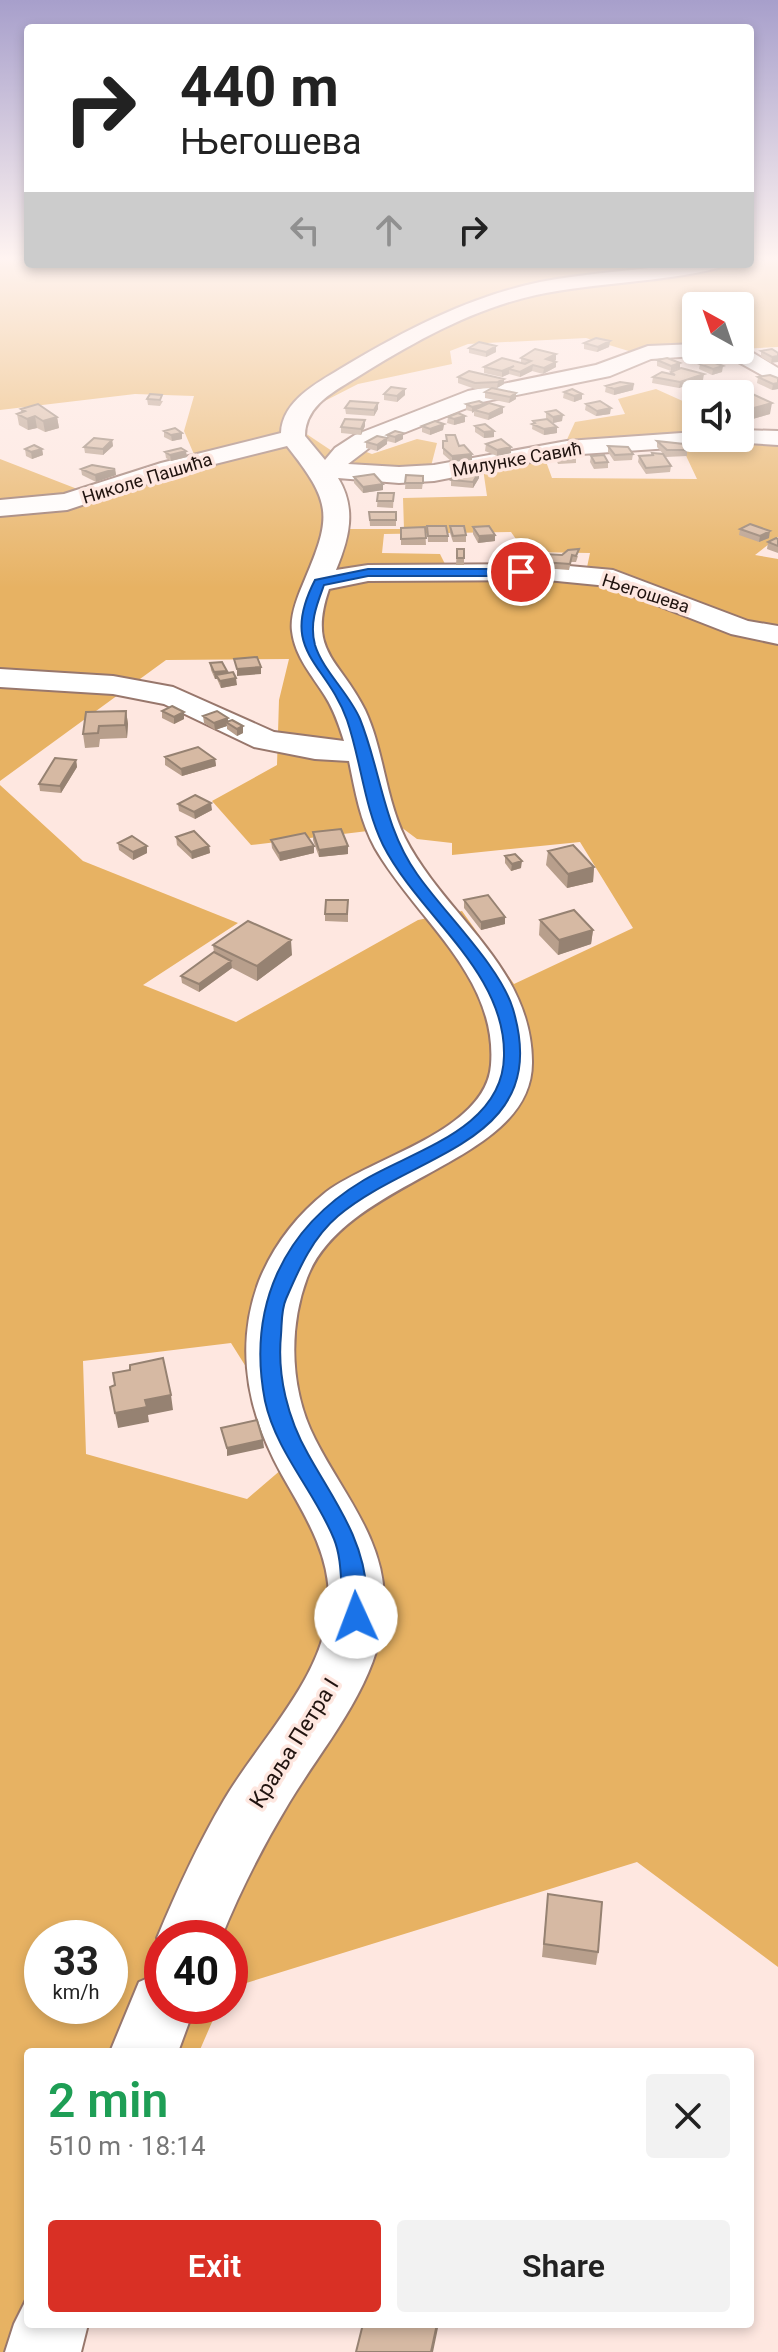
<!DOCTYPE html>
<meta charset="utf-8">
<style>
body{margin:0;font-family:Roboto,sans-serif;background:#f2f2f2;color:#222;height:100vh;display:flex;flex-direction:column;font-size:30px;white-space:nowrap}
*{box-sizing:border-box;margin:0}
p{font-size:26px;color:#767676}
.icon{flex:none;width:44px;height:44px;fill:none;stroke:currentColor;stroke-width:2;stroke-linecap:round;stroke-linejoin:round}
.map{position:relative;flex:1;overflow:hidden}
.side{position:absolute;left:24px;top:2048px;width:730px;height:280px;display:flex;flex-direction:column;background:#fff;border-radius:8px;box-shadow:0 4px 12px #0003}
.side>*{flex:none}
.top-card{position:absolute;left:24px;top:24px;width:730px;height:244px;border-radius:8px;box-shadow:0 4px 12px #0003;background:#fff;color:#222;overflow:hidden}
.needle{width:52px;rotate:320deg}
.tools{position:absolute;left:682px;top:292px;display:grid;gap:16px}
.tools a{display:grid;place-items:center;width:72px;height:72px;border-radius:8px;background:#fff;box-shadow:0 4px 12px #0003;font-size:40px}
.speed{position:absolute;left:24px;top:1920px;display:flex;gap:16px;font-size:40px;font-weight:700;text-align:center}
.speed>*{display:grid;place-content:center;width:104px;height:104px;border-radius:50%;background:#fff;box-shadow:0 4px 12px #0003;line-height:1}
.speed small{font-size:20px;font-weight:400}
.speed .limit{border:12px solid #d22;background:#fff;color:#111}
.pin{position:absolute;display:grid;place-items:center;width:68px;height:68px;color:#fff;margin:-34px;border:4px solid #fff;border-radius:50%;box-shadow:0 2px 8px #0007}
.me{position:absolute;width:88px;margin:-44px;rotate:358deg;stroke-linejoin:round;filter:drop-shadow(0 0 6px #0008)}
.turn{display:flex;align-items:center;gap:28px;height:168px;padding:0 24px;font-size:36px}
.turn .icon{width:104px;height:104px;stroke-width:2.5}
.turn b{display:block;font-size:56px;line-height:68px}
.lanes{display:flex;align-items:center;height:76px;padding:0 24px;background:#0003;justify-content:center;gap:40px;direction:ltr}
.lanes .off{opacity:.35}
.round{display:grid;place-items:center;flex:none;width:84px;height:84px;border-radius:8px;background:#f2f2f2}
.head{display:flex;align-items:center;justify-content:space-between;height:136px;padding:0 24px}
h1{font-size:48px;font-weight:600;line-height:60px;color:#1e9e55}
.primary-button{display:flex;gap:16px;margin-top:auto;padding:16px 24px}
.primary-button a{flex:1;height:92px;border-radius:8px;background:#d93025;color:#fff;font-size:32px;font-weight:600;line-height:92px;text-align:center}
.primary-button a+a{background:#f2f2f2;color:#222}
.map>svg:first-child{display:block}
.green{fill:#e7b263;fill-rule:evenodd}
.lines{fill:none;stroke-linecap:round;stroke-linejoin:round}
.minor-casing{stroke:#98776c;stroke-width:4}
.minor{fill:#fff;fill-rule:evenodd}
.wall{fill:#b89f8c}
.shaded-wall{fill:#968272}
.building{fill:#d6b9a3;stroke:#968272;stroke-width:2}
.route{fill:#1a73e8;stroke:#114b97;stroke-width:2}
.labels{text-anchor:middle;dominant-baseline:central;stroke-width:7;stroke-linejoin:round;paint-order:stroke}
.far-street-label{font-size:18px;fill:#20130f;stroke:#fee7e0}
.street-label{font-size:22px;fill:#20130f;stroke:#fee7e0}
</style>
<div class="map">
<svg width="778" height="2352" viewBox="0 0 778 2352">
<rect width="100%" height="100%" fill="#fee7e0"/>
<path class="green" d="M0,259H28V264H750V259H778V347L628,355L632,352L586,338L468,344L450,351L452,364L358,384L311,408L302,431L335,453L445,402L478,397L358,449L372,454L417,439L437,443L430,470L399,473L355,470L356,475L329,473L303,466L343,535L342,529H404L403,498L487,496L483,469L544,456L552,478L697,479L680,443L697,438L767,435L778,437V537L755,555L778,559V1967L637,1862L230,1988V1938H162V2006H219L199,2052H28V2324H68L52,2352H0V785L83,861L238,923L143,985L236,1022L418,920L462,911L514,984L633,928L580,842L452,855V843L417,839L401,827L251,845L212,801L277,765L279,700L289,659L166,660L0,781V459L85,492L133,477L150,478L284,444C289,417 321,398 342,384H328L279,437L196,459L184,431L194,396L135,394L0,410ZM696,306H740V350H696ZM511,532L525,552L590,553L586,572L448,570L440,554L382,553L384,534ZM231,1343L253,1378L282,1469L247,1499L86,1454L83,1361ZM42,1938H110V2006H42Z
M656,389L696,407V419L688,422L696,426V437L564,446L575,422L625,414L618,399Z"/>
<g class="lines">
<g class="minor-casing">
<path id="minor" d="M679,264H721L718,268C658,283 596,282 536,295C472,309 414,342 359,376C335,391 305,405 305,436L325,460L335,448L355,435L468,391L596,365L648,346L696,344V350H740V345L778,368V384L724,354L651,359L610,376L482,402L373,445L348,464L399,467L434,465L567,441L696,432V438H727L724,443L715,445L567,455L434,481L399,483L338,478C357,509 349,538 336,570L368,565L547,564L613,570L748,621L778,626V644L731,634L608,586L547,580L368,581L329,589C307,653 340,659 365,710C384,751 385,797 405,838C445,916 531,966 532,1061C534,1165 346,1176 307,1278C288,1329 290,1390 315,1439C341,1491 383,1537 384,1598C386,1676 327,1740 289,1803C263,1846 240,1891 221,1938H162V1950L157,1938C177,1890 198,1844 224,1800C261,1737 329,1673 329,1598C329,1552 304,1514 282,1475C248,1414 234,1348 259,1281C273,1246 297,1215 326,1192C373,1157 486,1131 491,1065C498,976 415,918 375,848C360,821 355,790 349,761L315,759L254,747L164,704L113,694L0,687V669L113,676L173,687L274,732L344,741C339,725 334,710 325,696C312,675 295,657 292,631C290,616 297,598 303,584C332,516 333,504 287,446L179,473L67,510L0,516V500L64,494L161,463L281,433C282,401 317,383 340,369C403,331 468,297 540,282C586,273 633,271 679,264Z
M740,430L778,431V445L731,442L729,438H740Z
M162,1972V2006H195L178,2052H110L139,1982Z
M28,2296V2324H88L81,2352H5L14,2324Z"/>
</g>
<use href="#minor" class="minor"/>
</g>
<path class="wall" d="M610,341L609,347L597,352L584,349V343Z
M469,348L496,352L486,357L469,353Z
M761,351L778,353L771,363L761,357Z
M691,352L723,355V352L742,355V361L734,363L723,358V362L715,363L722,372L712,375L699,369L700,364L704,363L690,357Z
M556,354V360L554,361L556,367L543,374L532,371L520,377L509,374L502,377L484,373V367L521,363V358Z
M657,360L680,368L671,371L657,366Z
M671,372L703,380L679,388L652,383L653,377L671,374Z
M458,377L504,379V384L497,388H493L516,393V399L509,403L485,398V392L491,388L475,389L458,383Z
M758,377L778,378V389L772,390L757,383Z
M716,385L735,388L734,394H718L716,391Z
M606,386L633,390L614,395L605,392Z
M564,392L582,399L574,402L563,398Z
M384,394L405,395L397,402L384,400Z
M740,394L770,414L749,420L740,416Z
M147,399L163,401L160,406L148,405Z
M466,404L485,405L503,413L488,420L474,416V412L466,410Z
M586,404L610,414L596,416L585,410Z
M345,408L378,409L374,416L346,414Z
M21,409L57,417L59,428L45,432L37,428L28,430L19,425L17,414L21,412Z
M546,412L562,421L553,423L546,418Z
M465,416V422L454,425L447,423L448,417Z
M533,421L557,433L544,435L532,429Z
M444,424L443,430L430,435L422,432V426Z
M365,426L361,435L341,433V427Z
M475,426L494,431V437L484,438L475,432Z
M164,431L182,439L172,441L164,437Z
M403,433V439L395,443L387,441V444L377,451L366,448V442L387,438V435Z
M446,435L459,446L472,460L452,462L443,454V441H446Z
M112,440L113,446L103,455L85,453L84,447Z
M657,441L687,450V456L666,457L657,447Z
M486,444L511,453L497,456L485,451Z
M608,446L633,454L632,460L614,461L608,452Z
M25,449H42L43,455L32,459L26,456Z
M555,450L576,457V463L558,464L555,456Z
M165,452L187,457L171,461L166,458Z
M652,453L671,466L670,472L646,474L638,462L639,456L651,455Z
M591,456L608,462V468L594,469L590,462Z
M81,469H115L116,475L96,482L82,475Z
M406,475L423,482L422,489H405Z
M354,477L383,484V490L363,493L354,483Z
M479,478L473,488L451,486V480Z
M378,493H394L393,508L377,507Z
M369,512L396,520V526H370Z
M427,526L448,536V542H428Z
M450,526L466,535V542H453L450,533Z
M425,527L426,545H401V528Z
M473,527L495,535V541L478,543L473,534Z
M740,529L769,538L759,542L739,535Z
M778,539V553L767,549L768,542Z
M457,549H464V565H456Z
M506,552L518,559V565L508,566L506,559Z
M544,554L578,556L576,562H571L569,570L542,568Z
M210,663L227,671V673L237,685L221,688L217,679H215L211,670Z
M126,711L128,724L127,738L100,739L99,747L85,748L83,734Z
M162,711L184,712V719L174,724L162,718Z
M203,716L228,722L243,733L237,736L227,729V726L215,730L204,723Z
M165,757L215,759L216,766L182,776L165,765Z
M76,760L77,767L61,793L40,791L39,784Z
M178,804L212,810L195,819L179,811Z
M313,832L348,846V854L319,857L313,840Z
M176,837L209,846L210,853L192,859L177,845Z
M271,840L314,853L280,861L272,848Z
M118,843L147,846V853L133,860L119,850Z
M548,851L594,867L593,882L567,888L546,865Z
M505,856L521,868L511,871L505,863Z
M348,900V922L325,921V914Z
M464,900L505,917V924L481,930L464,908Z
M540,920L593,930L591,944L558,955L539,935Z
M213,945L292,955L257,981L232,968L199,992L182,983L181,976L214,952Z
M548,1894L598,1952L596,1965L542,1957Z"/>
<path class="shaded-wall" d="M610,341L609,347L597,352L598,347Z
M496,346V352L486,357V352Z
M556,354V360L546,365V359Z
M742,355V361L734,363V357Z
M724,356L723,362L709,364L710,359Z
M778,356V362L771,363L772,357Z
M556,362V367L543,374L544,368Z
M680,363V368L671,371V366Z
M533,365L532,371L520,377V372Z
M723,366L722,372L712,375L713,369Z
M509,369V374L502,377V371Z
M704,374L703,380L679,388L680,382Z
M504,379V384L497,388L498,382Z
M778,383V389L772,390L773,384Z
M634,384L633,390L614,395V389Z
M405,389V395L397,402V396Z
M516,393V399L509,403L510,397Z
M582,394V399L574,402V396Z
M378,403V409L374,416V410Z
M772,403L770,414L749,420L750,409Z
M485,404L484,410H474V412L472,413V407Z
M503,407V413L488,420L489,414Z
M611,408L610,414L596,416L597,411Z
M563,415L562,421L553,423V417Z
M35,416L37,428L28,430L27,419Z
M465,416V422L454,425V419Z
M57,417L59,428L45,432L43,421Z
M365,420V426L361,435V429Z
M444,424L443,430L430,435V429Z
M557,427V433L544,435V429Z
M494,431V437L484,438V432Z
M182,433V439L172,441L171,435Z
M403,433V439L395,443V437Z
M387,438V444L377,451V445Z
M112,440L113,446L103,455V449Z
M511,447V453L497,456V450Z
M42,449L43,455L32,459L31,452Z
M186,451L187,457L171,461L170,455Z
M472,454V460L452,462V456Z
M115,469L116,475L96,482L95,475Z
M479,472V478L473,488V482Z
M383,484V490L363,493V487Z
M770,531L769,538L759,542L760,536Z
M495,535V541L478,543L479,536Z
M261,667V674L237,676V669Z
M227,671V678L216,675L217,679H215L214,672Z
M236,678L237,685L221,688L220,681Z
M126,711L128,724L127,738L125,725Z
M184,712V719L174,724V717Z
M228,718V723L226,722L227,726L215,730L214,723Z
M243,726V733L237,736V729Z
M215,759L216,766L182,776L181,769Z
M76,760L77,767L61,793L60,786Z
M211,803L212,810L195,819L194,812Z
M147,846V853L133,860V852Z
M209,846L210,853L192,859L191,852Z
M314,846V853L280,861L279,853Z
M348,846V854L319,857V850Z
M522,861L521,868L511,871L512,864Z
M594,867L593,882L567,888L568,874Z
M505,917V924L481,930V922Z
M593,930L591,944L558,955L559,940Z
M291,940L292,955L257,981V966Z
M231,961L232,968L199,992V984Z
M171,1395L173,1410L148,1415L149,1422L118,1428L115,1413L145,1400Z
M263,1440L264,1448L227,1456V1448Z
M437,2324L438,2328L433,2352H431Z"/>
<path class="building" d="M596,338L610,341L598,347L584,343Z
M479,342L496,346L486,352L469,348Z
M535,349L556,354L546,359L556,362L544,368L533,365L520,372L509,369L514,366L502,371L484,367L502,358L525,364L531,361L521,358Z
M772,349L778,353V356L772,357L761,351Z
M700,350H712L724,356L710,359L691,352Z
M731,350L742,355L734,357L723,352Z
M667,358L680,363L671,366L657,360Z
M710,361L723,366L713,369L700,364Z
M681,368L704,374L680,382L653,377L662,372L675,375L671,372Z
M469,371L504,379L498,382L475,383L458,377Z
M770,375L778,378V383L773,384L758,377Z
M620,382L634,384L614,389L606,386Z
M731,384L735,388L719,389L716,385Z
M391,387L405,389L397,396L384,394Z
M492,388L516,393L510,397L485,392Z
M572,389L582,394L574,396L564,392Z
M746,391L772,403L750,409L740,404V394H735Z
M150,394L162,395L160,400L147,399Z
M350,401L378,403L374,410L345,408Z
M479,401L485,404L472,407L466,404Z
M600,401L611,408L597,411L586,404Z
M489,403L503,407L489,414L474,410Z
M38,404L57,417L43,421L35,416L27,419L17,414L25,411L21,409Z
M556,410L563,415L553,417L546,412Z
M458,413L465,416L454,419L448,417Z
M345,419L365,420L361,429L341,427Z
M547,419L557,427L544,429L532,424L535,423L533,421Z
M435,421L444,424L430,429L422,426Z
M485,424L494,431L484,432L475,426Z
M175,428L182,433L171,435L164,431Z
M395,431L403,433L395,437L387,435Z
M446,435H455L459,446L464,445L472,454L452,456L443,448V441H447Z
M377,436L387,438L377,445L366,442Z
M94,438L112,440L103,449L84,447Z
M501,439L511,447L497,450L486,444Z
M657,441L684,444L687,450H667Z
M34,445L42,449L31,452L25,449Z
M608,446L628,447L633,454L615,455Z
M181,448L186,451L170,455L165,452Z
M572,449L576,457L559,458L555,450Z
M652,453L663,454L671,466L646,468L639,456L653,455Z
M604,455L608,462L595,463L591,456Z
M92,465L115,469L95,475L81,469Z
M458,470L479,472L473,482L451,480Z
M374,474L383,484L363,487L354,477Z
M406,475L423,476V483H405Z
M378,493H394L393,501H377Z
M369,512H396V520H370Z
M750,524L770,531L760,536L740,529Z
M427,526H446L448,536H428Z
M450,526H464L466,535L453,536Z
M489,526L495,535L479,536L473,527Z
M425,527L426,538L401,539V528Z
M776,538L778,539V546L768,542Z
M457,549H464V558H457Z
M579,549L576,556L572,555L570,564L542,562L544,554L562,555L568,550Z
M506,552H516L518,559H508Z
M257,657L261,667L237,669L234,659Z
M222,662L227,671L214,672L210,663Z
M233,672L236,678L220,681L216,675Z
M172,706L184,712L174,717L162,711Z
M126,711L125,725L99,726L98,733L83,734L86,712Z
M217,711L228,718L214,723L203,716Z
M232,720L243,726L237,729L226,722Z
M198,747L215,759L181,769L165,757Z
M55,758L76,760L60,786L39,784Z
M195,795L211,803L194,812L178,804Z
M341,829L348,846L319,850L313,832Z
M194,831L209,846L191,852L176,837Z
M305,833L314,846L279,853L271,840Z
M132,836L147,846L133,852L118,843Z
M573,845L594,867L568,874L548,851Z
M515,854L522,861L512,864L505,856Z
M488,895L505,917L481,922L464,900Z
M326,900H348L347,914H325Z
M574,910L593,930L559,940L540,920Z
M248,921L291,940L257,966L213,945Z
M214,952L231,961L199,984L181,976Z
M163,1358L171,1395L145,1400L147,1407L115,1413L110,1387L115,1385L113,1373L130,1370V1365Z
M257,1420L263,1440L227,1448L221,1428Z
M548,1894L602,1902L598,1952L544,1944Z
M363,2324H437L431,2352H356Z"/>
<linearGradient id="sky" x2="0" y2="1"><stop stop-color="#a79fcb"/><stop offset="0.44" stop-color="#fff4f1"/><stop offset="1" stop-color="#fff4f1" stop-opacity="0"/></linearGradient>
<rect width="778" height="588" fill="url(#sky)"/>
<path class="route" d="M368,569H521L527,572L521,576H368L324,585C317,604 309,623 315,645C323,671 349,693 360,719C381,771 383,826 417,874C444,913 500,966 513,1009C553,1144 415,1151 338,1216C312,1238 299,1269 286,1299C281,1310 282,1323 281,1335C277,1376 288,1419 308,1454C334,1501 364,1538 367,1594C367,1605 369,1614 364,1624L356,1627L348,1624C338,1603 345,1566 334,1539C315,1492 276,1452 265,1401C247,1308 282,1229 364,1180C415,1150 503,1128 504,1056C506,971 419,916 383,845C364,806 361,761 347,720C326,661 278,652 315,580Z"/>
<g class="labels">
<g class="far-street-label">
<text transform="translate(517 459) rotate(-10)">Милунке Савић</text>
<text transform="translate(147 478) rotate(-17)">Николе Пашића</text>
<text transform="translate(646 593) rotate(18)">Његошева</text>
</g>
<g class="street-label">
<text transform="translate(294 1743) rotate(-58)">Краља Петра I</text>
</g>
</g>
</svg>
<div class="tools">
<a><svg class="needle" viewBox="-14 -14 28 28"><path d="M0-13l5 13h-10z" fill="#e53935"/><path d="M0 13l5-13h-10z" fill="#767676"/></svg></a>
<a><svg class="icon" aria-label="sound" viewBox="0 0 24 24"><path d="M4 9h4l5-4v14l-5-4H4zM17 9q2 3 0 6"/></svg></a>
</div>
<div class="speed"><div>33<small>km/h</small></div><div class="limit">40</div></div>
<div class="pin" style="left:521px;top:572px;background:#d93025"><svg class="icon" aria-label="arrive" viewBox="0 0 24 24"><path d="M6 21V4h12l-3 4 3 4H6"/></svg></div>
<svg class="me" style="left:356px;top:1617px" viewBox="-20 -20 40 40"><circle r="19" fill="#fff"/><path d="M0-13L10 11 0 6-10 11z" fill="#1a73e8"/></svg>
<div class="top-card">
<div class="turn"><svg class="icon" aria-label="right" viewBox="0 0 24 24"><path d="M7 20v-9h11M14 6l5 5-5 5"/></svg><div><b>440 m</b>Његошева</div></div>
<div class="lanes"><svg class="icon off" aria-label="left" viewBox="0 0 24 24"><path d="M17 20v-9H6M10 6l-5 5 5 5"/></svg><svg class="icon off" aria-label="ahead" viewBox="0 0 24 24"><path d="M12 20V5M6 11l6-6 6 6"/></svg><svg class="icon" aria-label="right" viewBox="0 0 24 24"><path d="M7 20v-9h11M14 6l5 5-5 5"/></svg></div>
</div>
<section class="side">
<div class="head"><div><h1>2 min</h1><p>510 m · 18:14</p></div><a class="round"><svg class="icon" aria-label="close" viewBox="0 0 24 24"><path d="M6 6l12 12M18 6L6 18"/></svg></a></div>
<div class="primary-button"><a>Exit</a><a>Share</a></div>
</section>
</div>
